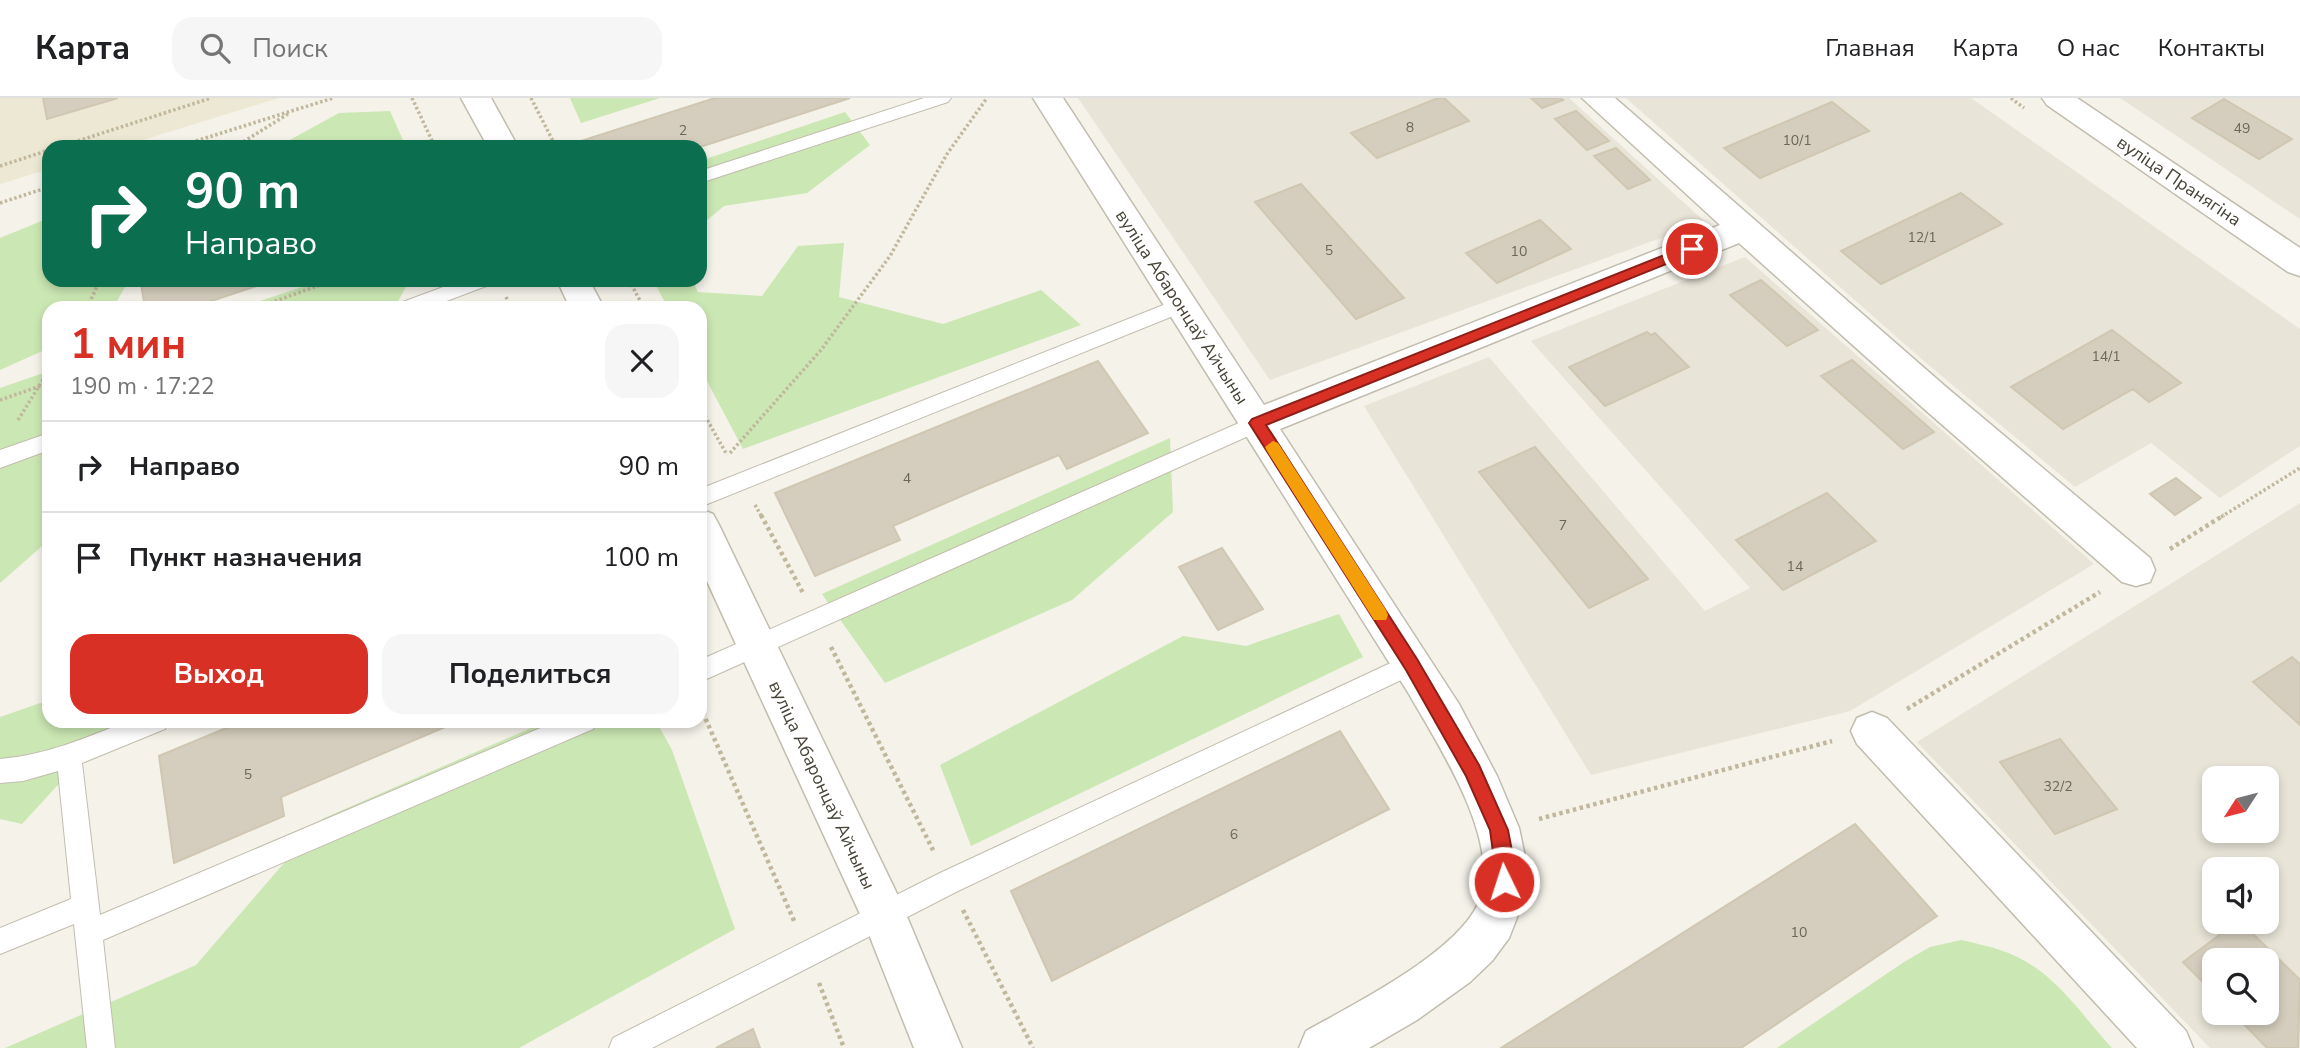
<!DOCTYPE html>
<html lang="ru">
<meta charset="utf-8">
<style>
body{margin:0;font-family:"Nunito Sans",sans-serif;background:#f6f6f6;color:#202124;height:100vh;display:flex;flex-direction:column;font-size:26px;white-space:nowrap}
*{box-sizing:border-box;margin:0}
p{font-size:23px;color:#757577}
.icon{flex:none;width:38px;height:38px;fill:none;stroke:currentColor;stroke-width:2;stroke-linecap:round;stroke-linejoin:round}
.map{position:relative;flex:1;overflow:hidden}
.side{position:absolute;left:42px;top:203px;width:665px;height:427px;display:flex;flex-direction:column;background:#fff;border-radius:21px;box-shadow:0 4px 10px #0003}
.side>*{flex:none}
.guide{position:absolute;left:42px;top:42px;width:665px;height:147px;border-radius:21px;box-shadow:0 4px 10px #0003;background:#0b6e4f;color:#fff;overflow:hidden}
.needle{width:46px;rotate:234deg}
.controls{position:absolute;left:2202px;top:668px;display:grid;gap:14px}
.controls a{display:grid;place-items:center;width:77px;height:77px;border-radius:14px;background:#fff;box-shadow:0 4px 10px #0003;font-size:35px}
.pin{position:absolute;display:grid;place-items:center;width:60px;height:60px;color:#fff;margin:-30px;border:4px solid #fff;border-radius:50%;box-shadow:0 2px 7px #0007}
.me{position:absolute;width:77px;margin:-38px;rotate:356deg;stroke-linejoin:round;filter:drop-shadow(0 0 5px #0008)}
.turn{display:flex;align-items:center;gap:24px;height:147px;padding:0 28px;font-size:32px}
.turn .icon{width:91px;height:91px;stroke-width:2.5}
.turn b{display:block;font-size:49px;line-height:60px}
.round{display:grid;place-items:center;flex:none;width:74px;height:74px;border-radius:21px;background:#f6f6f6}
.overview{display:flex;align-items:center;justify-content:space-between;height:119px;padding:0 28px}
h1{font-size:42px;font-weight:700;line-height:52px;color:#d93025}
.action{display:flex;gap:14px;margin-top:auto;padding:14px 28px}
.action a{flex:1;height:80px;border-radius:21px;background:#d93025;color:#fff;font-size:28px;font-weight:700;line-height:80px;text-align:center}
.action a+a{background:#f6f6f6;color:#202124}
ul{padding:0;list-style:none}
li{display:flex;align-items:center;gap:21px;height:91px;padding:0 28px;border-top:2px solid #e0e0e0}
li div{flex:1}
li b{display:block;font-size:26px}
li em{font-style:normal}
header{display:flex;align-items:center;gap:42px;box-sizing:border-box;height:98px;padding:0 35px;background:#fff;border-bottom:2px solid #e0e0e0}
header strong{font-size:33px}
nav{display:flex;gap:38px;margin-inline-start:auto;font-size:24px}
.search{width:490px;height:63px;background:#f6f6f6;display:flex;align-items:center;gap:18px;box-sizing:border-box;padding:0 24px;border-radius:21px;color:#757577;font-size:26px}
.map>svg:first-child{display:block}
.residential{fill:#e8e4d7;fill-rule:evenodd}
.education{fill:#ede8d3}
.green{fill:#cbe7b3}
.building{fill:#d5cebe;stroke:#d0c7b2;stroke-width:2}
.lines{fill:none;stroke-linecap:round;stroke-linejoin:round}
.lane-casing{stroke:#c2bdae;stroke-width:2}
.street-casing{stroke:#c2bdae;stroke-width:3}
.path-far1{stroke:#c1b79d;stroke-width:3.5;stroke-dasharray:2.5 2.5;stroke-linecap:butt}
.path{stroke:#c1b79d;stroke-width:4.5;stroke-dasharray:3.5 3.5;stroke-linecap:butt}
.lane{fill:#fff;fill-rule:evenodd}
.street{fill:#fff;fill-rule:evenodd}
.route{fill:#d93025;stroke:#8d1f18;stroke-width:2}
.slow{fill:#f59e0b}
.labels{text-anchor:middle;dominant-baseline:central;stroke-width:7;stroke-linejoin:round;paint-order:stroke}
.number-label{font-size:14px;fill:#6a6659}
.street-label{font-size:18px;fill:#474337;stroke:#fff}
</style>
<header>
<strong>Карта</strong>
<div class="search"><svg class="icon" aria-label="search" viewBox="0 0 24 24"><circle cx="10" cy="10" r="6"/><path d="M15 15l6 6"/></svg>Поиск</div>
<nav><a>Главная</a><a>Карта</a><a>О нас</a><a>Контакты</a></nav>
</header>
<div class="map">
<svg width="2300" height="950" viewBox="0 0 2300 950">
<rect width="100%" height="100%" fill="#f4f2e9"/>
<path class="residential" d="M1078,0H1569L1705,124L1270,282Z
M1626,0H1971L2300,231V348L2220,400L2151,345L2075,389L1925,264Z
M2120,0H2300V121L2150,20Z
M1745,159L2094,466L1850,613L1591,677L1364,308L1489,259L1705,513L1750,490L1531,243Z
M2300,405V950H2210L1917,644ZM2214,681H2266V733H2214ZM2214,772H2266V824H2214ZM2214,863H2266V915H2214Z"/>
<path class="education" d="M0,0H279L120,49H49V71L0,86Z"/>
<path class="green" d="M570,0H660L581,25Z
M390,13L406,49H277L339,15Z
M845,14L870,47L807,95L724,108L700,128V63Z
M49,120V182H129L113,210H49V250L0,272V140Z
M844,145L839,199L943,226L1041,192L1081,227L743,351L700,270V210H668L653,182H692L698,194L762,198L798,148Z
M323,182H410L398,203L388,210H239Z
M49,273V442L0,485V290Z
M1170,340L1173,414L1072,502L885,585L822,496Z
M1339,516L1363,559L971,748L940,667L1183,538L1246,548Z
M49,602V623H123L111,629L22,726L0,721V619Z
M547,623H656L672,652L735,831L519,950H5L196,867L322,721Z
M1961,842C1983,847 2004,851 2023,862C2059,881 2085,921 2112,950H1777L1904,864L1930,849Z"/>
<path class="building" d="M43,0H118L47,21Z
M715,0H850L700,49H573L572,46Z
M1438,0H1444L1469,23L1377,60L1351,35Z
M1531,0H1560L1563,2L1542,10Z
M2224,1L2292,41L2259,61L2192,20Z
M1832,4L1869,33L1760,80L1724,50Z
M1576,13L1609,43L1587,52L1555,21Z
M1616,50L1650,82L1628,91L1594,58Z
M1301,86L1404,200L1356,221L1255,104Z
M1961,95L2002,126L1881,186L1841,153Z
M1540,122L1571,151L1497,185L1466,155Z
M154,182H275L190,210H145L141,186Z
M1761,182L1818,232L1787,248L1730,197Z
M2112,232L2181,285L2149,304L2133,291L2063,331L2011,289Z
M1647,234L1651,237L1655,235L1689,269L1605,308L1569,269Z
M1852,262L1934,334L1903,351L1821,278Z
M1098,263L1148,335L1067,371L1059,357L980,390L893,428L900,442L815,478L775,395Z
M1535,349L1648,481L1589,510L1479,374Z
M2176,380L2201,400L2175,417L2150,396Z
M1827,395L1876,443L1783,492L1736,442Z
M1222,450L1263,511L1218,532L1179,469Z
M2292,559L2300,566V627L2253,584Z
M243,623H459L281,699L284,718L174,765L159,658Z
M1340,633L1389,711L1052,883L1011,793Z
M2060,641L2117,711L2055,736L2000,664Z
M1855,726L1937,818L1741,950H1501Z
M2237,824H2241L2300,882L2298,950H2267L2233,915H2266V863H2214V895L2183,864Z
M753,931L760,950H716Z"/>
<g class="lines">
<g class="lane-casing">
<path id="lane" d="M924,0H951L948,4L700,85V73Z
M462,182H492L489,187L428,210H397L400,205Z
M1181,200L1188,202L1191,207L1188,212L700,409V391Z
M1257,317L1264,319L1268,325L1264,331L700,584V562Z
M49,335V352L0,370V352Z
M1412,555L1420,559L1424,566L1420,573L958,793L652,950H609L613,940L940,775Z
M128,623H168L165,631L82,665L100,817L557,623H596L593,631L103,842L115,950H87L74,826L0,856V830L71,801L58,673L23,683L0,685V661C46,657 86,640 128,623Z"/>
</g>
<g class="street-casing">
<path id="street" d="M461,0H491L518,49H488Z
M1033,0H1063L1264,307L1720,127L1582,0H1615L1946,289L2150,460L2155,472L2150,484L2136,488L2122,484L1922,309L1739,145L1280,331L1459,606L1497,678L1519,730L1528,773L1525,799L1509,840L1492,863L1470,884L1417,922L1369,950H1299L1306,933C1352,907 1466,851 1481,798C1498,737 1438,647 1409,596Z
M2042,0H2077L2300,150V178L2288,174L2047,7Z
M557,182H589L604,210H570Z
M700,411L713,416L719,427L900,802L962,950H914L866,829L700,468Z
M1872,614L1887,620L2186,933L2193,950H2137L1857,646L1851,633L1857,620Z"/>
</g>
<path class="path-far1" d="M412,0L435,49
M531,0L556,49
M2011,0L2024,10
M59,49L211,0
M177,49L333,0
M235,49L288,16
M0,68L49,52
M0,105L49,89
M629,182L644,210
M506,199L511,210
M87,210L100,182
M256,210L334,182
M0,302L49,285
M700,309L727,357
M18,322L49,272
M730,355L821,252L890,158L947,56L987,0
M755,407L762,419
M2221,419L2300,370"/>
<path class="path" d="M761,417L803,495
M2170,451L2224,417
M831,549L934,754
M700,608L795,825
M1907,611L2100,494
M1539,721L1832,643
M963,812L1033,950
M819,885L844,950"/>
<use href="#lane" class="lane"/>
<use href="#street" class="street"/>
</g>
<path class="route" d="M1692,146L1698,151L1696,154L1266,327L1417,561L1479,667L1508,732L1515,769L1511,790L1504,793L1498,790L1490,732L1466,678L1406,572L1249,325L1252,321Z"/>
<path class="slow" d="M1273,343L1278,345L1386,512L1388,517L1386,522H1374L1267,353L1265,349Z"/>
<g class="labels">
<g class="number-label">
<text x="1410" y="29">8</text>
<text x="2242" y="30">49</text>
<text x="683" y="32">2</text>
<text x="1797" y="42">10/1</text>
<text x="1922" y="139">12/1</text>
<text x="1329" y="152">5</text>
<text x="1519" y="153">10</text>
<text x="2106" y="258">14/1</text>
<text x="907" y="380">4</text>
<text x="1563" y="427">7</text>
<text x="1795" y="468">14</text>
<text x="248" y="676">5</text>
<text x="2058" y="688">32/2</text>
<text x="1234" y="736">6</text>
<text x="1799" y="834">10</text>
</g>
<g class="street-label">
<text transform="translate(2179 83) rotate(34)">вуліца Пранягіна</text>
<text transform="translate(1182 209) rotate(57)">вуліца Абаронцаў Айчыны</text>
<text transform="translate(822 687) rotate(65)">вуліца Абаронцаў Айчыны</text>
</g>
</g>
</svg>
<div class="controls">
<a><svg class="needle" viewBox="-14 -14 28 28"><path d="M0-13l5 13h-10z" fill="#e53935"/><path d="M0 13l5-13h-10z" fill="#757577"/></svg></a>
<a><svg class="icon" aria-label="sound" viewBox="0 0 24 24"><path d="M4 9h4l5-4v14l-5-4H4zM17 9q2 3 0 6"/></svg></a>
<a><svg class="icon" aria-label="search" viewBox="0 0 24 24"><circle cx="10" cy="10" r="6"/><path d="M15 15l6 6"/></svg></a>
</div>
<div class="pin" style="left:1692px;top:151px;background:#d93025"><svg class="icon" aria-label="arrive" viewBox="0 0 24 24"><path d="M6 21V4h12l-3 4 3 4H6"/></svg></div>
<svg class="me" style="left:1504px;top:784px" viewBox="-20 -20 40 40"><circle r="17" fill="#d93025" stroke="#fff" stroke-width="3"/><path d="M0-11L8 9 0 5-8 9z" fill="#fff"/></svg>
<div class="guide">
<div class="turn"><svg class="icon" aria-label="right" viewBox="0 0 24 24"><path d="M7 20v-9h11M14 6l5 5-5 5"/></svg><div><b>90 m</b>Направо</div></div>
</div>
<section class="side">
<div class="overview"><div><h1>1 мин</h1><p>190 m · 17:22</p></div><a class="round"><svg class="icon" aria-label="close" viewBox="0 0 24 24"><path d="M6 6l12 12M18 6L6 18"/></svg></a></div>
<ul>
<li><svg class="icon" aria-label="right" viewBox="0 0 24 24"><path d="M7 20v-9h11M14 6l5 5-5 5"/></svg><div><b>Направо</b></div><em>90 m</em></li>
<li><svg class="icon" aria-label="arrive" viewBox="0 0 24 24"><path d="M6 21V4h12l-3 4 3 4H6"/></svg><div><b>Пункт назначения</b></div><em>100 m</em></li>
</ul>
<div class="action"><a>Выход</a><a>Поделиться</a></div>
</section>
</div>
